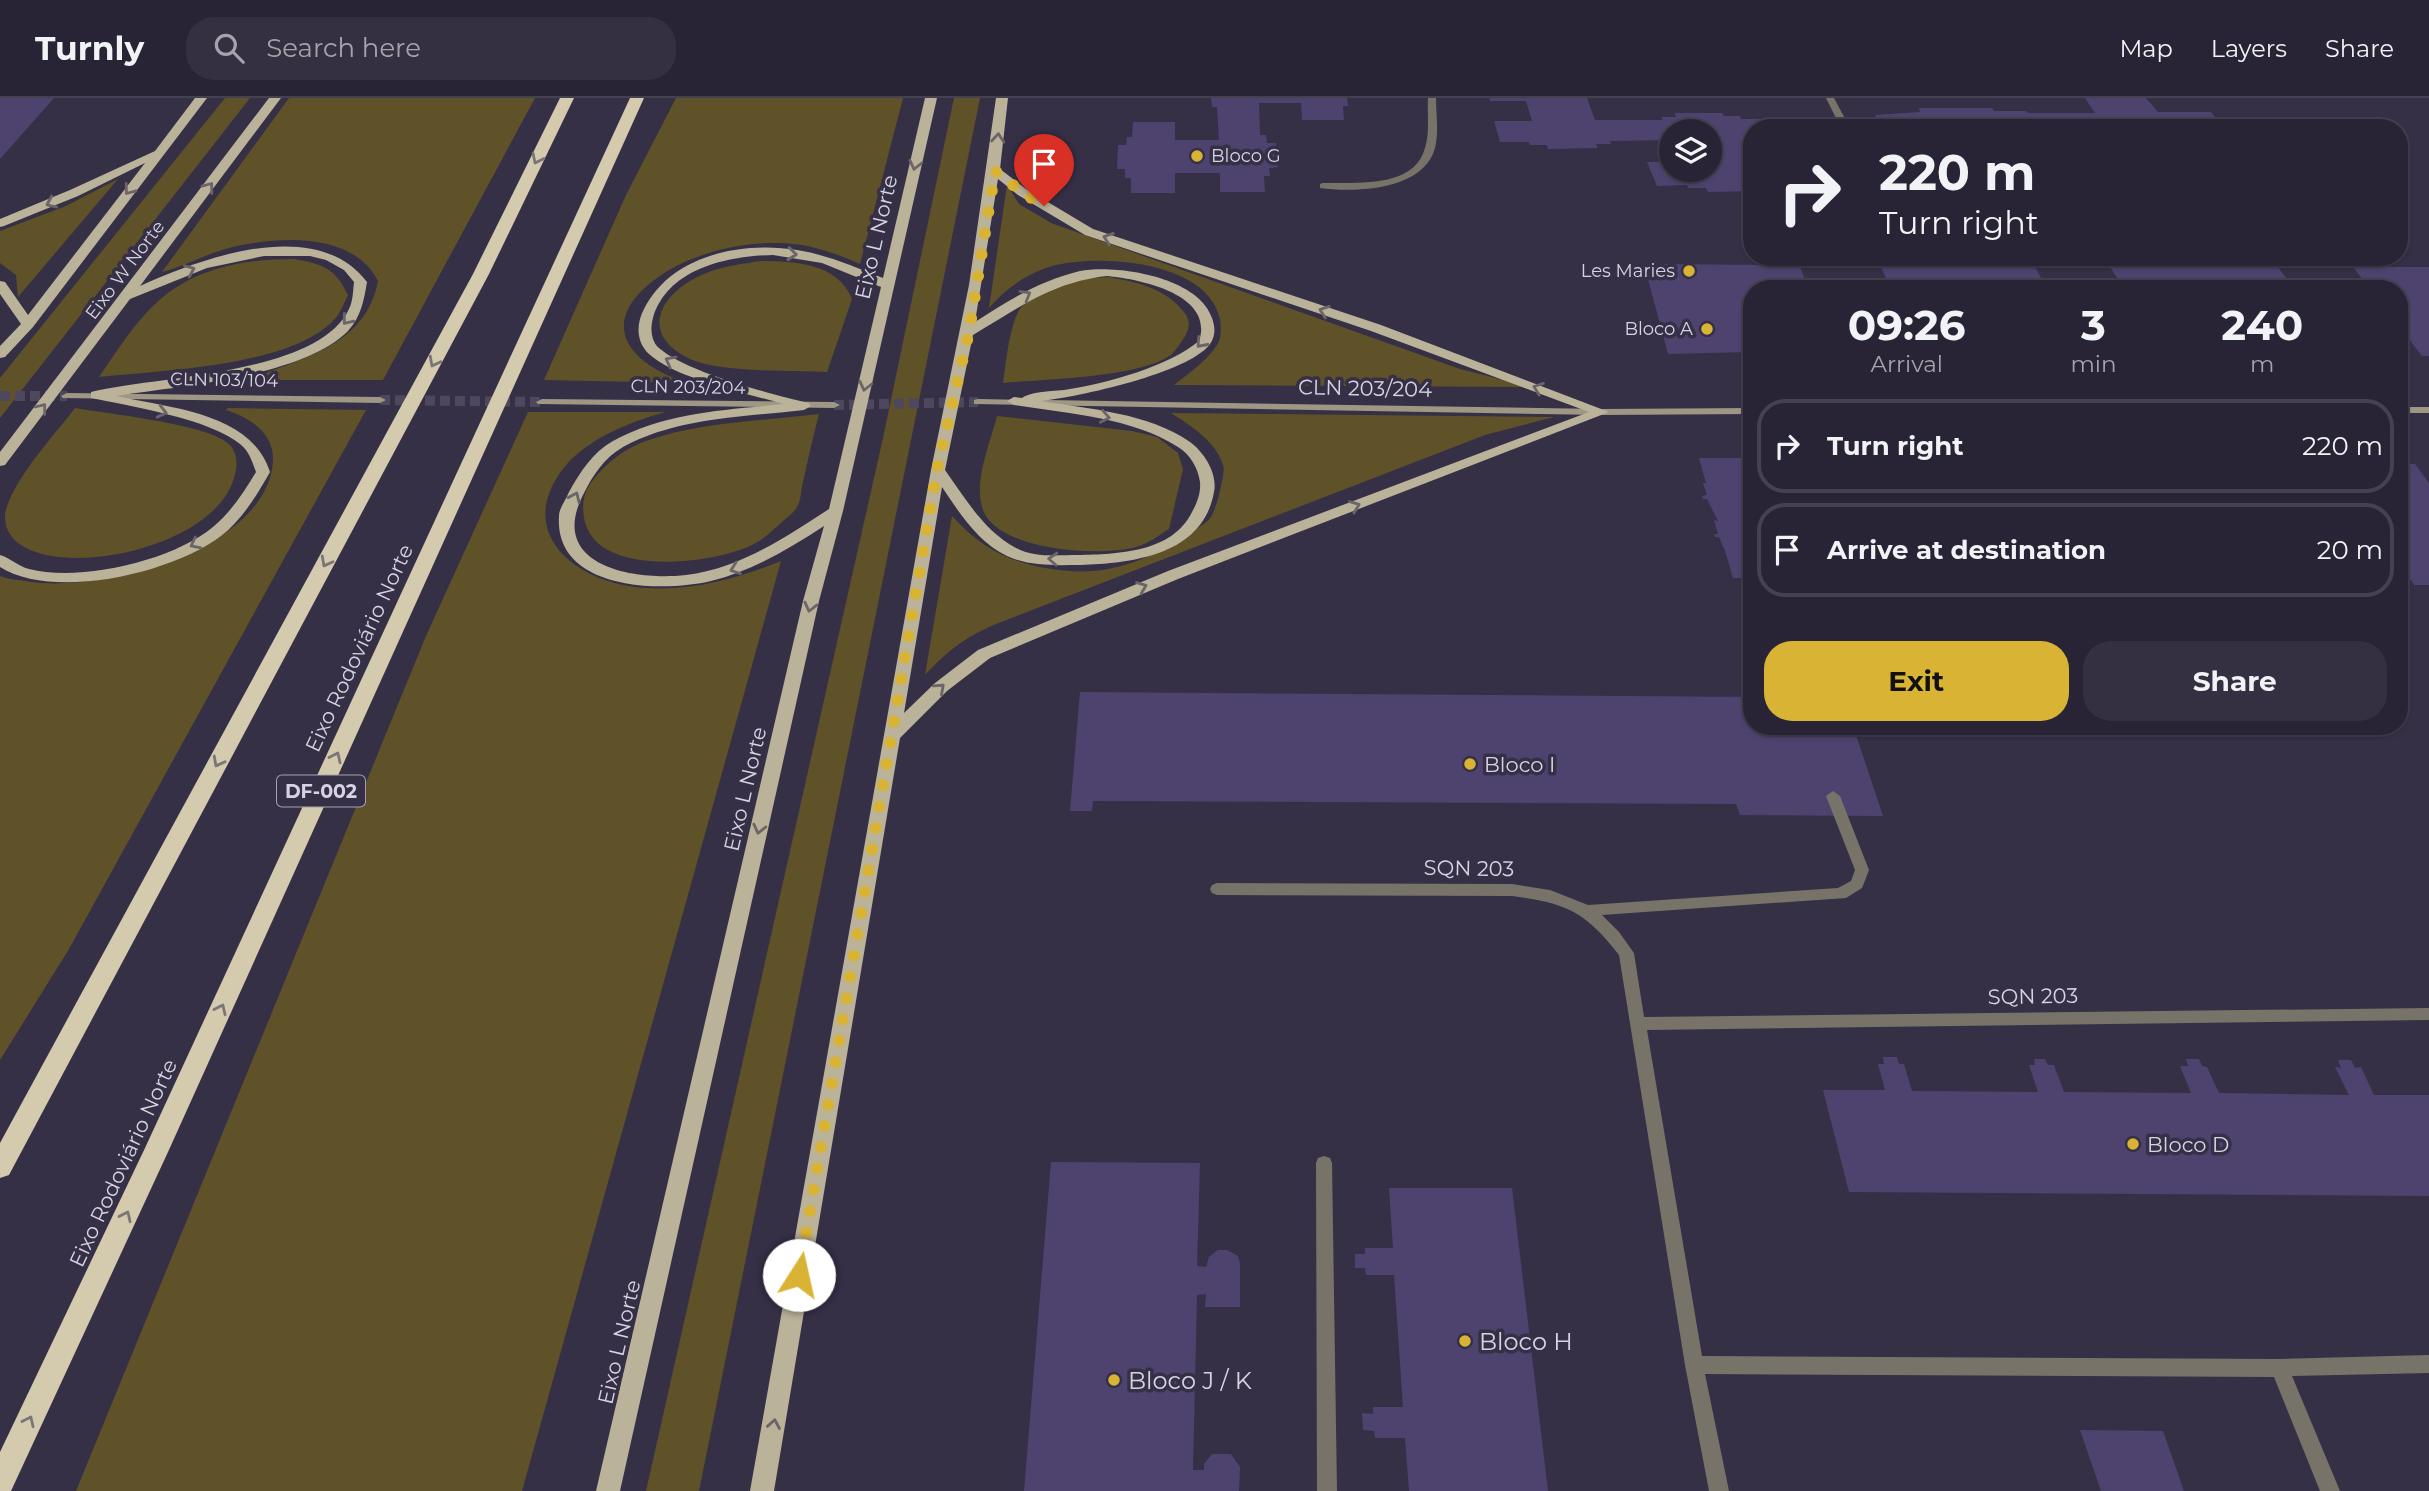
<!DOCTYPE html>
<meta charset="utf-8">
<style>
body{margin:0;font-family:Montserrat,sans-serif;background:#343041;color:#f1f3f6;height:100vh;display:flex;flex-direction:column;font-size:26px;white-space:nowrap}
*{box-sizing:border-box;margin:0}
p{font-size:23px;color:#a5a4ad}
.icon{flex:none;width:38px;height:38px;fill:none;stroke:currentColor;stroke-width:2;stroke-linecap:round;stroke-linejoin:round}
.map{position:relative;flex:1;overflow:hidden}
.drawer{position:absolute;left:1743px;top:182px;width:665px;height:455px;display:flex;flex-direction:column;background:#282435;border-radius:28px;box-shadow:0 2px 5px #0004,0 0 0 2px #444150}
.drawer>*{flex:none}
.hud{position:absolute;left:1743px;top:21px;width:665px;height:147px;border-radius:28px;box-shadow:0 2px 5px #0004,0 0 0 2px #444150;background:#282435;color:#f1f3f6;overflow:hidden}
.fabs{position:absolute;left:1659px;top:21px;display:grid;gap:14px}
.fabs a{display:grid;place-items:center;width:63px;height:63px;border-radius:50%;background:#282435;box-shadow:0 2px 5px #0004,0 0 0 2px #444150;font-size:35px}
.pin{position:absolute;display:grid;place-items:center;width:60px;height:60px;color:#fff;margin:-72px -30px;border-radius:50% 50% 50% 0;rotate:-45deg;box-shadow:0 0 7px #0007}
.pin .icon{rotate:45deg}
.me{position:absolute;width:77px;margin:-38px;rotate:10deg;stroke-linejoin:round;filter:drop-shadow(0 0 5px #0008)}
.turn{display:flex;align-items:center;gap:24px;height:147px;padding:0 21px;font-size:32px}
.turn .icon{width:91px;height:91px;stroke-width:2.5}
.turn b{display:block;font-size:49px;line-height:60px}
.eta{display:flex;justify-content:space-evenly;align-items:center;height:119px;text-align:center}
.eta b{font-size:42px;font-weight:700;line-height:49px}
.cta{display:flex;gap:14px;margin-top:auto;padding:14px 21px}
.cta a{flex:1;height:80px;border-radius:28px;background:#d9b334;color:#111;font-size:28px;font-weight:700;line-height:80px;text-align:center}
.cta a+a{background:#343041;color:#f1f3f6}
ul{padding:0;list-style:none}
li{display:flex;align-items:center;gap:21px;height:94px;margin:0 14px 10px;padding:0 7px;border:4px solid #444150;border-radius:28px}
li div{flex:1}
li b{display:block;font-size:26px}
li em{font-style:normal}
header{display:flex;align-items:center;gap:42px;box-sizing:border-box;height:98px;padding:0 35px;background:#282435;border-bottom:2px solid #444150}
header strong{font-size:33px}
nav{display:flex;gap:38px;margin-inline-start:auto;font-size:24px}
.search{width:490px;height:63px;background:#343041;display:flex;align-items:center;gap:18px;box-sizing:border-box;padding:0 24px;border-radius:28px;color:#a5a4ad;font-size:26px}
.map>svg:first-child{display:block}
.green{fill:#5f5228}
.building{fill:#4e436e}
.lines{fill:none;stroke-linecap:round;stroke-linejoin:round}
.secondary-tunnel{stroke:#4e485e;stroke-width:10;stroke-dasharray:10 5;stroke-linecap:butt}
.street{fill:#777368;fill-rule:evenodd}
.secondary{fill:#9d9784;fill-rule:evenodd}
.primary{fill:#bab299;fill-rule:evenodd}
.highway{fill:#d4caad;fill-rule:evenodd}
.oneway{stroke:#6b6468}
.oneway2{stroke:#7d7575}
.route{stroke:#d9b334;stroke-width:12;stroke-dasharray:0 21.6}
.poi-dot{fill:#d9b334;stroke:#363047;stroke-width:2.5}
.labels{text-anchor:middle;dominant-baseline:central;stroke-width:7;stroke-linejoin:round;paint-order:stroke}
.far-poi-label{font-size:18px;fill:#d6d3e2;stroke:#363047;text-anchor:end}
.far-street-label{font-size:18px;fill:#d6d3e2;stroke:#363047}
.shield{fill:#363047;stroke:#a6a2b4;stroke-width:2}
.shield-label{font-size:19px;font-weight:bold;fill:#d6d3e2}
.street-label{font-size:21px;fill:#d6d3e2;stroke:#363047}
.poi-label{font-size:21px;fill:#d6d3e2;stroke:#363047;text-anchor:start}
.near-poi-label{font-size:24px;fill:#d6d3e2;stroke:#363047;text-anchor:start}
</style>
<header>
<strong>Turnly</strong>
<div class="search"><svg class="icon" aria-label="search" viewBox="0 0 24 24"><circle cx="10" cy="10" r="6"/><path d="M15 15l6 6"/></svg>Search here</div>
<nav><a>Map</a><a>Layers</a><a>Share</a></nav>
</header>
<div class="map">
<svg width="2429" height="1393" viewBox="0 0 2429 1393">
<rect width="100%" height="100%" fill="#363047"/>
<path class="green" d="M225,0H250L0,320V280Z
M289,0H535L383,282H247C300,261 366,248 378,183C353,133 276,138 229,150C206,156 185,168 162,174Z
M676,0H903L860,166C831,153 804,144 772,145C738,145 698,155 669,172C597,216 617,262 688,285L544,282L626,97Z
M954,0H980L699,1393H646L883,340Z
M118,81L18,199L16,177L0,165V133L66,108Z
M1007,87L1019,106L1051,125L1460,271L1531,289L1174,287C1189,275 1207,263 1217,247C1222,240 1221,229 1220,221C1208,163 1101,156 1056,167C1029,174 1007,189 989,210Z
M294,161C323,166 335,170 348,197C345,203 342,211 338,217C299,269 160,272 99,279C115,256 131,230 151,210C189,171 241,161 294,161Z
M761,163C794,163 838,165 852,201L827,274C793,272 716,275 688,260C637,235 662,193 704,176C722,168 742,166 761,163Z
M1108,179C1137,184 1165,190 1184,214C1192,224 1189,233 1182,243C1179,247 1176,252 1172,256C1141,280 1044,281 1003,285C1006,265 1008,241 1015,221C1027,186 1076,181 1108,179Z
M75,310C108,316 208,326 229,346C237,354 238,366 235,376C217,462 0,493 5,416C12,382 54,338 75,310Z
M228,310L366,312L69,851L0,962V478C9,482 21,482 31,484C103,494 269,451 273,362C274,335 249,319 226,312Z
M528,314H665C631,324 591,339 567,366C513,429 569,481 635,489C687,495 734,482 781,463L522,1393H76L426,538Z
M1171,315L1554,319L1485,337L996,526C964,540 948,552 925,577L952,418C985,455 1020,469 1070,473C1114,477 1160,457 1195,432C1200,428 1208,424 1211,419C1216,410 1219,398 1221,388C1222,382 1225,373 1223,367C1216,343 1191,328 1171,315Z
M819,316C813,339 808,361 803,384C801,391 801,403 797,409C794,415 786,420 782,424C773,432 764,441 752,447C714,466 599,480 585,424C582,412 582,399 589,388C602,368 623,351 646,343C700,324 762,323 819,316Z
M997,318L1132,333L1157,339L1178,355L1183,371L1169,431C1159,437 1148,446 1136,449C1100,459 998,453 983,412C973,384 990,346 997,318Z"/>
<path class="building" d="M0,0H54L0,61Z
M1211,0H1347L1348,8H1343L1344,22H1302L1301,5H1259L1260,37H1266L1267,45H1276L1278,69L1269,70L1270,78H1264L1265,94H1220V75H1175V95H1131V80H1125V71H1117L1118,47H1126L1127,39H1132L1133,24H1175V42H1219L1217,9H1212Z
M1489,0H1587L1595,22H1663L1661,19H1676L1675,15H1722L1724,18H1740L1741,21H1770L1774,30H1752V42H1743L1752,62V93L1708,94L1706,90H1688L1687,87L1657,88L1647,64H1671V72H1710V33H1671V42L1610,43L1611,46H1596L1597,50L1548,51L1547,47H1530L1529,44H1500L1494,23H1532L1526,3H1490Z
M2085,0H2146L2158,14H2211L2224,30H1882L1875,17L1920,14L1919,10H1992L1994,13H2026L2028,15H2095Z
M2107,164L2275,165L2294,191H2124Z
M1644,166L1799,167L1809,191H1752V254L1668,256Z
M1880,167H2034L2047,191H1891Z
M2353,169H2429V258H2422L2399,228V191H2370Z
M1699,360H1752V480H1733L1725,453L1719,439H1715L1714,436H1718L1714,422L1718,423L1707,401H1703L1702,398L1707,397L1703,385H1706Z
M2399,362H2407L2411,366H2415L2429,385V487H2414L2411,482H2400L2403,487H2399Z
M1080,594L1752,599V628H1853L1883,718L1740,717L1736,706L1093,703L1092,713H1070Z
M1883,959H1897L1899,966H1904L1912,993L2038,994L2029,967H2035L2034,961H2045L2048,967H2054L2064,994L2191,995L2180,968H2188L2186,961H2199L2202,968L2207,969L2219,995L2349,997L2335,969L2341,970L2338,962H2351L2355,970L2361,969L2374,997H2429V1098L1849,1094L1823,992H1885L1878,966H1884Z
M1051,1064L1200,1065L1197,1168L1206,1169L1209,1159L1218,1152H1227L1238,1158L1240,1166V1209H1205L1206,1196L1197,1197L1193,1372H1204V1366L1212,1356H1231L1240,1369L1239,1393H1024Z
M1389,1090H1512L1548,1393H1409L1405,1340H1375L1374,1333L1363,1332L1362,1315L1373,1316V1309H1403L1394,1177H1366L1365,1170H1355V1156H1365V1150H1393Z
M2080,1332L2163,1333L2184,1393H2101Z"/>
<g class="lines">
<path class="secondary-tunnel" d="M0,298H67
M380,302L542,304
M834,307L978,304"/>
<path class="street" d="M1428,0H1436C1436,16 1439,34 1435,50C1424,92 1356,95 1320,90V86L1323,85C1356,84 1414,91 1425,50C1430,34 1427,16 1428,0Z
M1826,0H1834L1850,30H1841Z
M1833,693L1840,698L1869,772L1862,790L1846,800L1602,817L1619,834L1634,855L1644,919L2429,910V922L1647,932L1702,1258L2279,1261L2429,1257V1275L2292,1278L2340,1393H2320L2274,1279L1705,1276L1729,1393H1709L1685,1267L1619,857C1585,813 1566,805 1512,798L1217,797L1212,795L1210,791L1212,787L1217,785L1512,786L1550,792L1588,807L1838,790L1851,783L1855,772L1826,698Z
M1324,1058L1330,1060L1332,1065L1337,1393H1317L1316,1065L1318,1060Z"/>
<path class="secondary" d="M67,295L380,299L386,302L380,305L63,300L61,298Z
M542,301L834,304L840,307L834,310L538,306L536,304Z
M978,301L1602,311L1752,310V316L1602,317L974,306V302Z
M2399,309H2429V315H2399Z"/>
<path class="primary" d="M195,0H207L33,229L5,259L0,260V248L21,226L0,196V183L5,184L28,217L145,65L78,98L4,128L0,129V121L70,92L155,53Z
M269,0H281L140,188C202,160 316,117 367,184C364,202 361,219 348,233C302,279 179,288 116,298C169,310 251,314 270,374C257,397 242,422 221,438C172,475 54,503 0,469V457C10,460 18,468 29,471C80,484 172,463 213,429C231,414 244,394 256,374C252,363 249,353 240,346C210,321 130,308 91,300V294C156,278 318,277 349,211C353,203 353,193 354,184L344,172L326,162L310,158H264L207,170L130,201L5,367L0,368V354Z
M925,0H937L843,413L819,503L620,1393H596L803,503L824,428C789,451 752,473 711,483C661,495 554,492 559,418C559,410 566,402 569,394C580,374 593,354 613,343C665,314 726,312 783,306C747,295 676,281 649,256C636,244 636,226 644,211C671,157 742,143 797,152C828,157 855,169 883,180ZM773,157L822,165L881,189L829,411C786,439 739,471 686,477C634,483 547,468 583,397C593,377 604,360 623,349C678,319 744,319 804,312L811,308L809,305C773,297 686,274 659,250C651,243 650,230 653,220C668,170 728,158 773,157Z
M996,0H1008L1000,71L1026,91L1093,131L1381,227L1609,314L1178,481L990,560L947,593L900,640L774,1393H750L931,372L969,187ZM998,81L1018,97L1085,137L1371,233L1589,314L1168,473L978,552L935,585L904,615L942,389C960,416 978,444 1007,458C1030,469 1057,467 1081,467C1133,465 1203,457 1214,394C1218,376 1204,354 1190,344C1149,315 1089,311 1041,303C1078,299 1189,275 1210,246C1216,238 1215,228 1212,220C1199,179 1116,166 1080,173C1042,182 1008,202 975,224ZM1107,178C1139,181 1215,196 1199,243C1169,268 1108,285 1070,291C1055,294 1034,292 1022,300L1014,299L1007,303L1014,307C1068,316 1131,319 1178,349C1190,356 1198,370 1200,384C1201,395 1197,405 1192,414C1172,455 1117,456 1078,457C1058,457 1034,460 1016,450C984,433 965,400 945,372L973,237C1019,210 1052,184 1107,178Z"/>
<path class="highway" d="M560,0H574L489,176L9,1077L0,1080V1045L473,176Z
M630,0H644L168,1054L11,1393H0V1354L145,1050Z"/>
</g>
<defs><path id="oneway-chevron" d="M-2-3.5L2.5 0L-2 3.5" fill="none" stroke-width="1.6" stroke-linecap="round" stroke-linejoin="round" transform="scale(1.75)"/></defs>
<g class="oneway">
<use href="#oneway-chevron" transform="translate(998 40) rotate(-85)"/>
<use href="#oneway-chevron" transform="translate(915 67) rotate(103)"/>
<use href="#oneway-chevron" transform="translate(209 89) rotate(-53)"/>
<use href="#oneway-chevron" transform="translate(129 92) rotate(127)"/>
<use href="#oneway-chevron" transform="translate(51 105) rotate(156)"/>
<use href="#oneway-chevron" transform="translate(1108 140) rotate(-161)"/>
<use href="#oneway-chevron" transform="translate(792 156) rotate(6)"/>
<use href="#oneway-chevron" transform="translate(190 172) rotate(-23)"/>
<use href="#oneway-chevron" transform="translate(1026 197) rotate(-30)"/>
<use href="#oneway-chevron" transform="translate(1324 213) rotate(-161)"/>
<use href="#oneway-chevron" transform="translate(347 222) rotate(129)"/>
<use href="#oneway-chevron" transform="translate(1201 245) rotate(132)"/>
<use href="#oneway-chevron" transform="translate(670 263) rotate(-152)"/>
<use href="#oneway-chevron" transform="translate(865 288) rotate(103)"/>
<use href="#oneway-chevron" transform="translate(1538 290) rotate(-160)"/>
<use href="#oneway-chevron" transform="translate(42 310) rotate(-52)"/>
<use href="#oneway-chevron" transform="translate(162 314) rotate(14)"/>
<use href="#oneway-chevron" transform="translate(1105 319) rotate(11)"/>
<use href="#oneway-chevron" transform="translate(575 399) rotate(-66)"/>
<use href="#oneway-chevron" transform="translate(1355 408) rotate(-21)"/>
<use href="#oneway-chevron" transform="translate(195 446) rotate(153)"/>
<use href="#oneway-chevron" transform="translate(1053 461) rotate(-177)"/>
<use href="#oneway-chevron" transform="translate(735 471) rotate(160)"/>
<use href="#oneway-chevron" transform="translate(1142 489) rotate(-22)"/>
<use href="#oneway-chevron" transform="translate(810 509) rotate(104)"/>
<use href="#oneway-chevron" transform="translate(940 590) rotate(-42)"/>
<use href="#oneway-chevron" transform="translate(759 731) rotate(103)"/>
<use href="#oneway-chevron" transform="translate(774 1326) rotate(-80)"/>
</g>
<g class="oneway2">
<use href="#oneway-chevron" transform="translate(537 61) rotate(116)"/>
<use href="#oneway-chevron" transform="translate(434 264) rotate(118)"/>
<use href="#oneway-chevron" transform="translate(326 464) rotate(118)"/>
<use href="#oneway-chevron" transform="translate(336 659) rotate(-65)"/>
<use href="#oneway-chevron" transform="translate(218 664) rotate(118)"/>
<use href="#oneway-chevron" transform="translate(221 911) rotate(-65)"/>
<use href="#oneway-chevron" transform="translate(126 1118) rotate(-65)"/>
<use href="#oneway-chevron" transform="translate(29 1323) rotate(-65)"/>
</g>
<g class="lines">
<path class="route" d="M799,1177L937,372L969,234L995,73L1022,94L1044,108"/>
</g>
<g class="poi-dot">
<circle cx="1197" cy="58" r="7"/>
<circle cx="1689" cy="173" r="7"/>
<circle cx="1707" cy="231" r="7"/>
<circle cx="1470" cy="666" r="7"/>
<circle cx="2133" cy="1046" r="7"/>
<circle cx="1465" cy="1243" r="7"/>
<circle cx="1114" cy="1282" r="7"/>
</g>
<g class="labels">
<g class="far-poi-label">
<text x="1211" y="58" text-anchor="start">Bloco G</text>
<text x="1675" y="173">Les Maries</text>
<text x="1693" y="231">Bloco A</text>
</g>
<g class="far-street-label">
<text transform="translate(125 172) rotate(-53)">Eixo W Norte</text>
<text transform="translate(224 282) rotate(1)">CLN 103/104</text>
<text transform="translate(688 289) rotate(1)">CLN 203/204</text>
</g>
<rect class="shield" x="277" y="677.5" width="88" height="31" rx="5"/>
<g class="shield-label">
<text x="321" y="693">DF-002</text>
</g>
<g class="street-label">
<text transform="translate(876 139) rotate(-77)">Eixo L Norte</text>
<text transform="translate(1365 290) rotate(1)">CLN 203/204</text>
<text transform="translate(359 550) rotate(-65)">Eixo Rodoviário Norte</text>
<text transform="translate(745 691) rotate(-77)">Eixo L Norte</text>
<text transform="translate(1469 770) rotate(1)">SQN 203</text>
<text transform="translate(2033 898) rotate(-1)">SQN 203</text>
<text transform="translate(123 1065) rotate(-65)">Eixo Rodoviário Norte</text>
<text transform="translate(619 1244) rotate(-77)">Eixo L Norte</text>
</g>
<g class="poi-label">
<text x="1484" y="666">Bloco I</text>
<text x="2147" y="1046">Bloco D</text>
</g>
<g class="near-poi-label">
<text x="1479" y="1243">Bloco H</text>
<text x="1128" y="1282">Bloco J / K</text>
</g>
</g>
</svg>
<div class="fabs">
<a><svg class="icon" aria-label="layers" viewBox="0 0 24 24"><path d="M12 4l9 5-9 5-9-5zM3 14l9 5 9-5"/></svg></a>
</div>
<div class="pin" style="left:1044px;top:108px;background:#d93025"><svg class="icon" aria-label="arrive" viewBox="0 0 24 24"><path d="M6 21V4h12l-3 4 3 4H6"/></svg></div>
<svg class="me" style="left:799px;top:1177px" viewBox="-20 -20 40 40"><circle r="19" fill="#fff"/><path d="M0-13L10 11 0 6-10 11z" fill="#d9b334"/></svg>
<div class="hud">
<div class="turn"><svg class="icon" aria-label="right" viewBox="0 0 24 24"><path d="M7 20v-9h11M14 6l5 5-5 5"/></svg><div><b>220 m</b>Turn right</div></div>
</div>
<section class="drawer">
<div class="eta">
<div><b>09:26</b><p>Arrival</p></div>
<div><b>3</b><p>min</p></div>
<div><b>240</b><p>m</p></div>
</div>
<ul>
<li><svg class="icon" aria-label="right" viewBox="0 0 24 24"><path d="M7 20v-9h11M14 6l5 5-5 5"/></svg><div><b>Turn right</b></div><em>220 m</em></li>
<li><svg class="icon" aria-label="arrive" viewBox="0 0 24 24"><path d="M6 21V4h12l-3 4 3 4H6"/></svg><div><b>Arrive at destination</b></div><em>20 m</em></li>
</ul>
<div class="cta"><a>Exit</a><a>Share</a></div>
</section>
</div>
